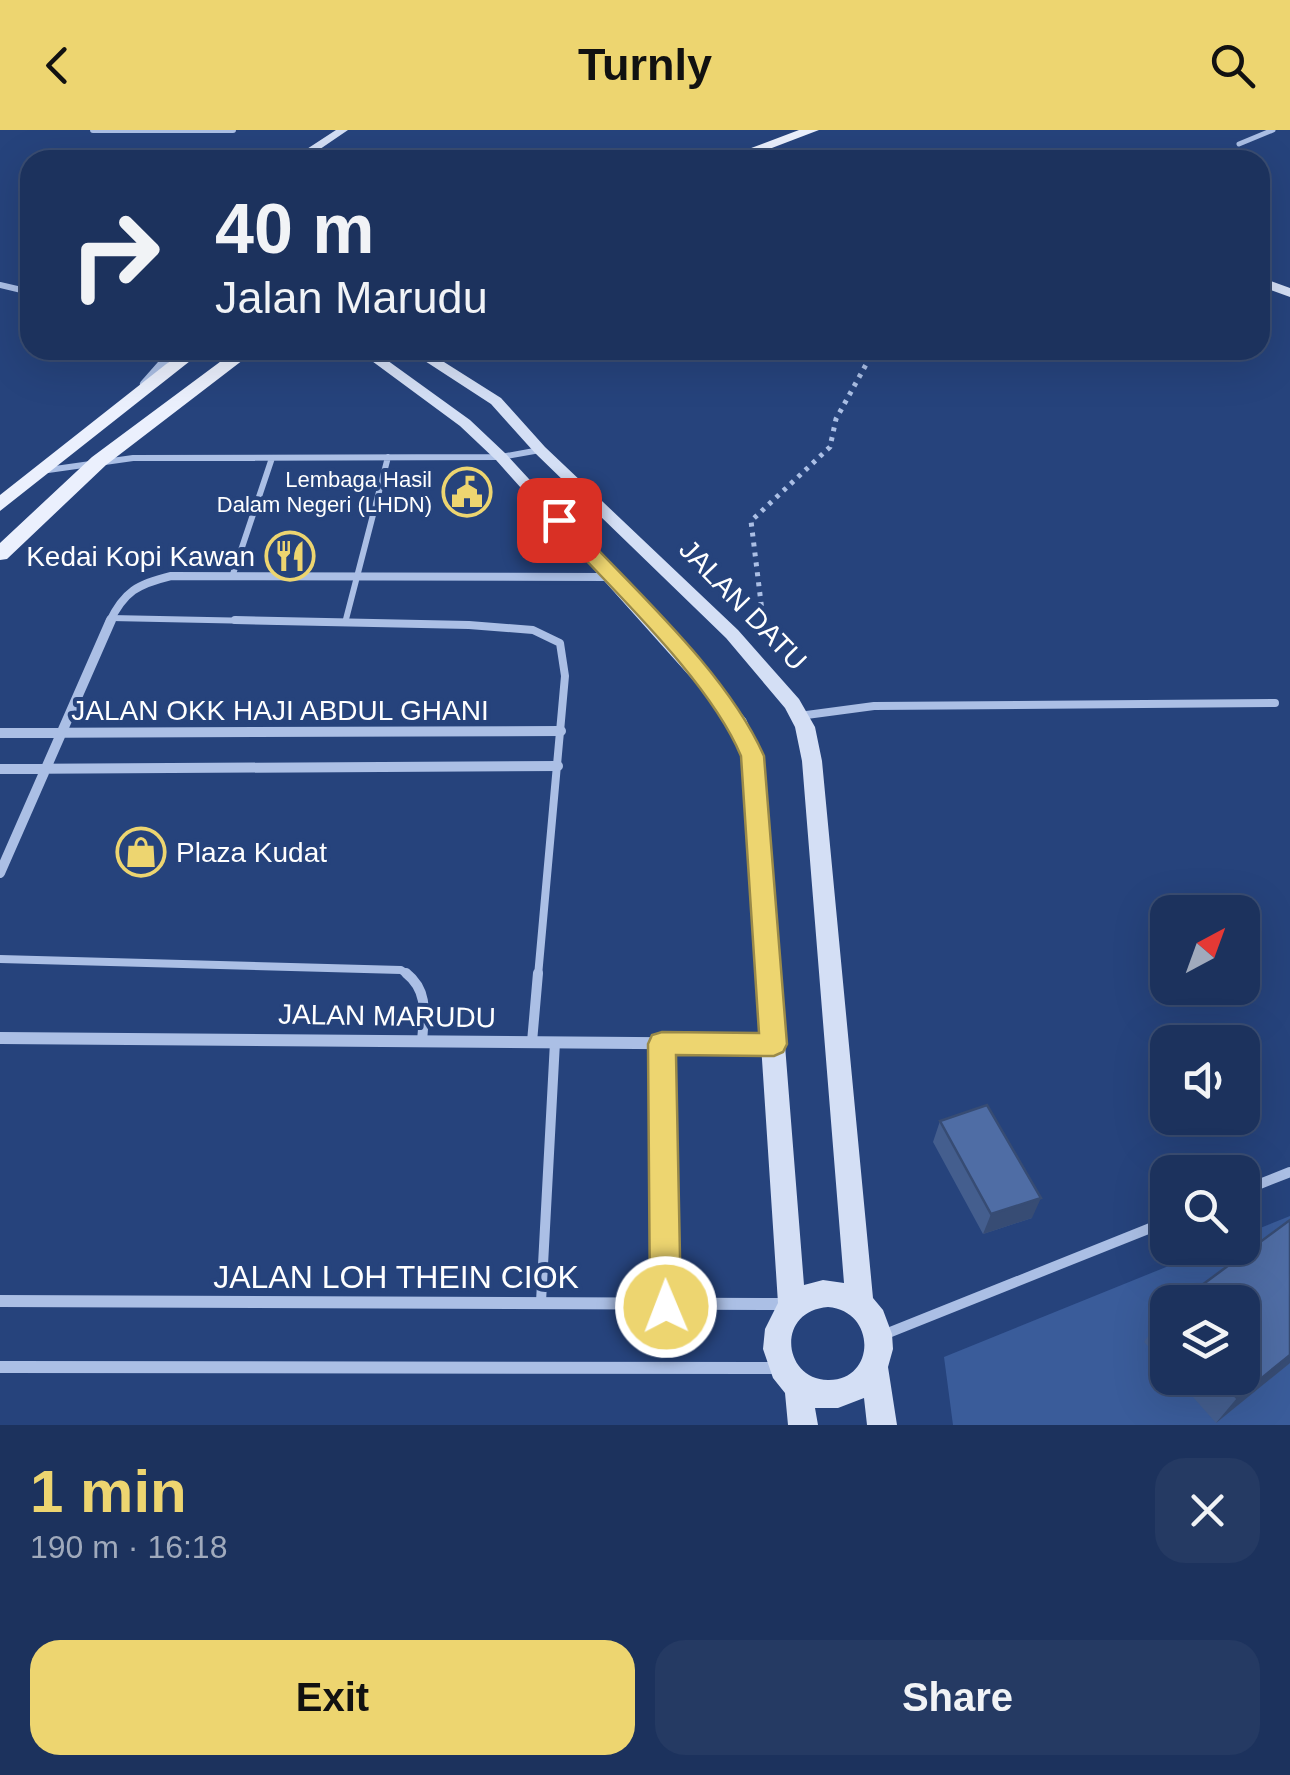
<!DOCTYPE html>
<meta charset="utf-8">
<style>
body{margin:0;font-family:Arial,sans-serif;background:#253a63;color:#f1f3f6;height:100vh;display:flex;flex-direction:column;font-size:38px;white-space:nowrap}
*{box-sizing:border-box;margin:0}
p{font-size:32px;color:#a0aabc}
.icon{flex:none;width:55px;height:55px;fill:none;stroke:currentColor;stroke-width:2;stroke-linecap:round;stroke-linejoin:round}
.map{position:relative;height:1295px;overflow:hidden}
.sheet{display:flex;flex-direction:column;background:#1c325d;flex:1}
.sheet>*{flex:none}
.guide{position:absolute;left:20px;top:20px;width:1250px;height:210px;border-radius:30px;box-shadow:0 10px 40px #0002,0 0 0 2px #3a4d72;background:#1c325d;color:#f1f3f6;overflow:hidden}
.needle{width:65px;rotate:41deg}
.fabs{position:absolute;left:1150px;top:765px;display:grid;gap:20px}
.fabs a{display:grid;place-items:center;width:110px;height:110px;border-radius:20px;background:#1c325d;box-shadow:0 10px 40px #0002,0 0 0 2px #3a4d72;font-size:50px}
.pin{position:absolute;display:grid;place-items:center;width:85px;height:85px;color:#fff;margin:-42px;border-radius:20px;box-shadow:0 5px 15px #0006}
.me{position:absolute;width:110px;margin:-55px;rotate:359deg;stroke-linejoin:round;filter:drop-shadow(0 0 8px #0008)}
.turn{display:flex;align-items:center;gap:35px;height:210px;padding:0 30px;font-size:45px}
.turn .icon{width:130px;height:130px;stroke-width:2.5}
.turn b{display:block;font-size:70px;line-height:85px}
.round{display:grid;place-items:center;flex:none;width:105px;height:105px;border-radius:30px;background:#253a63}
.headline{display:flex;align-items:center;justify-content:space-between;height:170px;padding:0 30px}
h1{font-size:60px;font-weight:700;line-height:75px;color:#edd570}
.cta{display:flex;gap:20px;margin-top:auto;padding:20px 30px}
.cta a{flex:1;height:115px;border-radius:30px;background:#edd570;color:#111;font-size:40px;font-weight:700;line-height:115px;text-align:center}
.cta a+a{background:#253a63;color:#f1f3f6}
header{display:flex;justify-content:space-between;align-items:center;height:130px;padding:0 30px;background:#edd570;color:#111;font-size:45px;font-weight:700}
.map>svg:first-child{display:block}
.green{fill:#3a5c9a;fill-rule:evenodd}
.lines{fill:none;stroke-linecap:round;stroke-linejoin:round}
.path{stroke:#abbfe5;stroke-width:5;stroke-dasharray:4 6;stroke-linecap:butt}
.lane-far3{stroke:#abbfe5;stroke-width:5}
.lane-far2{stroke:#abbfe5;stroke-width:6}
.lane-far1{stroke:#abbfe5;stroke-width:8}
.lane{stroke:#abbfe5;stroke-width:10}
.street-far3{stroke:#abbfe5;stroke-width:6}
.street-far2{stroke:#abbfe5;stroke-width:8}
.street-far1{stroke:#abbfe5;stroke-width:10}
.street{stroke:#abbfe5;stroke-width:12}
.secondary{fill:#d4dff5;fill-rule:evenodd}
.primary{fill:#ebf0fd;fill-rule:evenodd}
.wall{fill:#445e8e}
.shaded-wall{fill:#374c74}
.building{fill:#4f6da5;stroke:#374c74;stroke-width:2.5}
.route{fill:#edd570;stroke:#9a8a49;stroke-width:2.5}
.labels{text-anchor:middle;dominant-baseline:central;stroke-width:8;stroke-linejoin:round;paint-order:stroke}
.far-poi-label{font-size:22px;fill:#fff;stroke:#26437c;text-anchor:end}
.poi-label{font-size:28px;fill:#fff;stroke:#26437c;text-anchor:end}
.street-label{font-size:28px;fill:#fff;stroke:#26437c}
.near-street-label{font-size:32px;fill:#fff;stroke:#26437c}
</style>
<header><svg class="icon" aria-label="back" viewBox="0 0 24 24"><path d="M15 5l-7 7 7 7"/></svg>Turnly<svg class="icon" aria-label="search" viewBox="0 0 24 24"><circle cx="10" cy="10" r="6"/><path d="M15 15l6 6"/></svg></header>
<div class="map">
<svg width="1290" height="1295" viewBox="0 0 1290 1295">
<rect width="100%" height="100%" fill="#26437c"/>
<path class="green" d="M1290,1086V1295H953L944,1227L1213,1118H1242L1243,1105ZM1168,1172H1242V1248H1168Z"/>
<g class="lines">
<path class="path" d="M750,490L762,481L751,391L830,317L836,289L874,220"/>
<path class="lane-far3" d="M1239,14L1273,0"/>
<path class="lane-far2" d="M48,340L133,328L501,327L540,320
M232,447L272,328
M111,488L363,493
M345,493L388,327"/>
<path class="lane-far1" d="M235,490L469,495L533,500L560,513L565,546L538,846
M799,586L874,576L1275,573
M0,829L401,840L410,846"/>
<path class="lane" d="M406,843C429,861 424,885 422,911
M532,912L538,843
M662,913L666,1174
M1242,1061L1290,1042
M541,1172L555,912
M883,1205L1168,1091"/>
<path class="street-far3" d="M93,0H233
M0,155L30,162"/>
<path class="street-far2" d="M144,254L174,220
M109,493C124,461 138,454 171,446L610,447"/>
<path class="street-far1" d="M0,603L561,601
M0,639L558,636
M0,743L111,490"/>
<path class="street" d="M0,908L773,914
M0,1171L789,1174
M0,1237L779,1238"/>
<path class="secondary" d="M336,0H348L304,30H290Z
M1260,147L1290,158V167L1260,156Z
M357,220H373L470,290L506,324L715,551L746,589L762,625L804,1155L823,1150L844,1153L802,631L795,597L785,578L726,508L535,323L491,274L408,220H425L501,268L545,317L738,500L799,569L815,597L822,631L873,1168L883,1180L892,1204L893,1219L888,1237L897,1295H867L864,1268L838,1278H815L818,1295H788L785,1263L773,1248L763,1219L765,1199L778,1173L742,625L730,596L701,559L496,330L460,296ZM828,1177C877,1181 876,1251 828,1250C783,1250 775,1181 828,1177Z"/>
<path class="primary" d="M799,0H819L740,30H719Z
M184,220H204L0,381V365Z
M236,220H256L106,335L7,429L0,430V413L92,327Z"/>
</g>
<path class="wall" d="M940,991L1032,1088L983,1104L933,1012Z
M1168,1181V1238L1144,1212L1162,1185Z
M1290,1233L1216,1293L1176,1248H1242Z"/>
<path class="shaded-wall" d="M1041,1068L1032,1088L983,1104L991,1084Z
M1290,1225V1233L1216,1293L1237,1268Z"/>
<path class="building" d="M987,975L1041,1068L991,1084L940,991Z
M1290,1090V1225L1237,1268L1218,1248H1242V1172H1179Z"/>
<path class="route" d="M559,385L566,386C630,456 726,540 764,626L787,914L783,922L774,926L676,925L681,1177L677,1188L666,1192L655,1188L650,1177L648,914L652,905L662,902L759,903L741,626C709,549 610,458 552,394V386Z"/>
<defs>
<g id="civic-ring" transform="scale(2.5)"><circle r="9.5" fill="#26437c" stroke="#edd570" stroke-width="1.5"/><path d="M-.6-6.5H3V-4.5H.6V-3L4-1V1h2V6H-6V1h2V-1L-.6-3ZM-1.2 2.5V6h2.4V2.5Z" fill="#edd570"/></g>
<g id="restaurant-ring" transform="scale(2.5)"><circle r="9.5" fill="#26437c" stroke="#edd570" stroke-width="1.5"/><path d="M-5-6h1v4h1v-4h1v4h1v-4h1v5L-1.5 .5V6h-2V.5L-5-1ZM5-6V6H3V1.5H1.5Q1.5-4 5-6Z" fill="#edd570"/></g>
<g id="shop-ring" transform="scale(2.5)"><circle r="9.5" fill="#26437c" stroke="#edd570" stroke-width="1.5"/><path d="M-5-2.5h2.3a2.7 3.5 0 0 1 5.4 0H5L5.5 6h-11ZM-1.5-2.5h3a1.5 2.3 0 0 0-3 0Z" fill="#edd570"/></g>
</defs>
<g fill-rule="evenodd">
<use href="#civic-ring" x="467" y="362"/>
<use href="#restaurant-ring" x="290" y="426"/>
<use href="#shop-ring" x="141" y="722"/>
</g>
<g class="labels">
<g class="far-poi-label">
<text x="432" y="349">Lembaga Hasil<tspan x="432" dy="25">Dalam Negeri (LHDN)</tspan></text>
</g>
<g class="poi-label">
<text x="255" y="426">Kedai Kopi Kawan</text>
<text x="176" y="722" text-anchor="start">Plaza Kudat</text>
</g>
<g class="street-label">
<text transform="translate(743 475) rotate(46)">JALAN DATU</text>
<text x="280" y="580">JALAN OKK HAJI ABDUL GHANI</text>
<text transform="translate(387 886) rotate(1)">JALAN MARUDU</text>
</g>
<g class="near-street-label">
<text x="396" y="1147">JALAN LOH THEIN CIOK</text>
</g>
</g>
</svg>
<div class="fabs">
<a><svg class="needle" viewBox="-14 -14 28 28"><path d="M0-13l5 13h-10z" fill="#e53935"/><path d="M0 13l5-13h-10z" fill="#a0aabc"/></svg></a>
<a><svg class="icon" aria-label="sound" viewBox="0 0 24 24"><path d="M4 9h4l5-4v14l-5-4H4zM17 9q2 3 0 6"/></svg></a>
<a><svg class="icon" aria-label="search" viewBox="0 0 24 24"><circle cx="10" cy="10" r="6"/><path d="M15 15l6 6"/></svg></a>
<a><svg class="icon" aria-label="layers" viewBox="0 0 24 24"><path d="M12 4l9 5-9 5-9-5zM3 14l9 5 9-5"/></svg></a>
</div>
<div class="pin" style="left:559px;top:390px;background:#d93025"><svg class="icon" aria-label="arrive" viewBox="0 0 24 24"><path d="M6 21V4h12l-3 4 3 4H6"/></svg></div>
<svg class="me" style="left:666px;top:1177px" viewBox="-20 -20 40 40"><circle r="17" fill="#edd570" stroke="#fff" stroke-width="3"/><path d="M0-11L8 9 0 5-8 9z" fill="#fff"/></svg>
<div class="guide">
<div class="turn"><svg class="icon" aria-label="right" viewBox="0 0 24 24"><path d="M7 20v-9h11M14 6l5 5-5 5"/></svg><div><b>40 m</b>Jalan Marudu</div></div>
</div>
</div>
<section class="sheet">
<div class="headline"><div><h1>1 min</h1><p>190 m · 16:18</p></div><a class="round"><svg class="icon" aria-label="close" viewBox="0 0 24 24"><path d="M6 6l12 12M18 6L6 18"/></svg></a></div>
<div class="cta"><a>Exit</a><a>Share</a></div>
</section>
